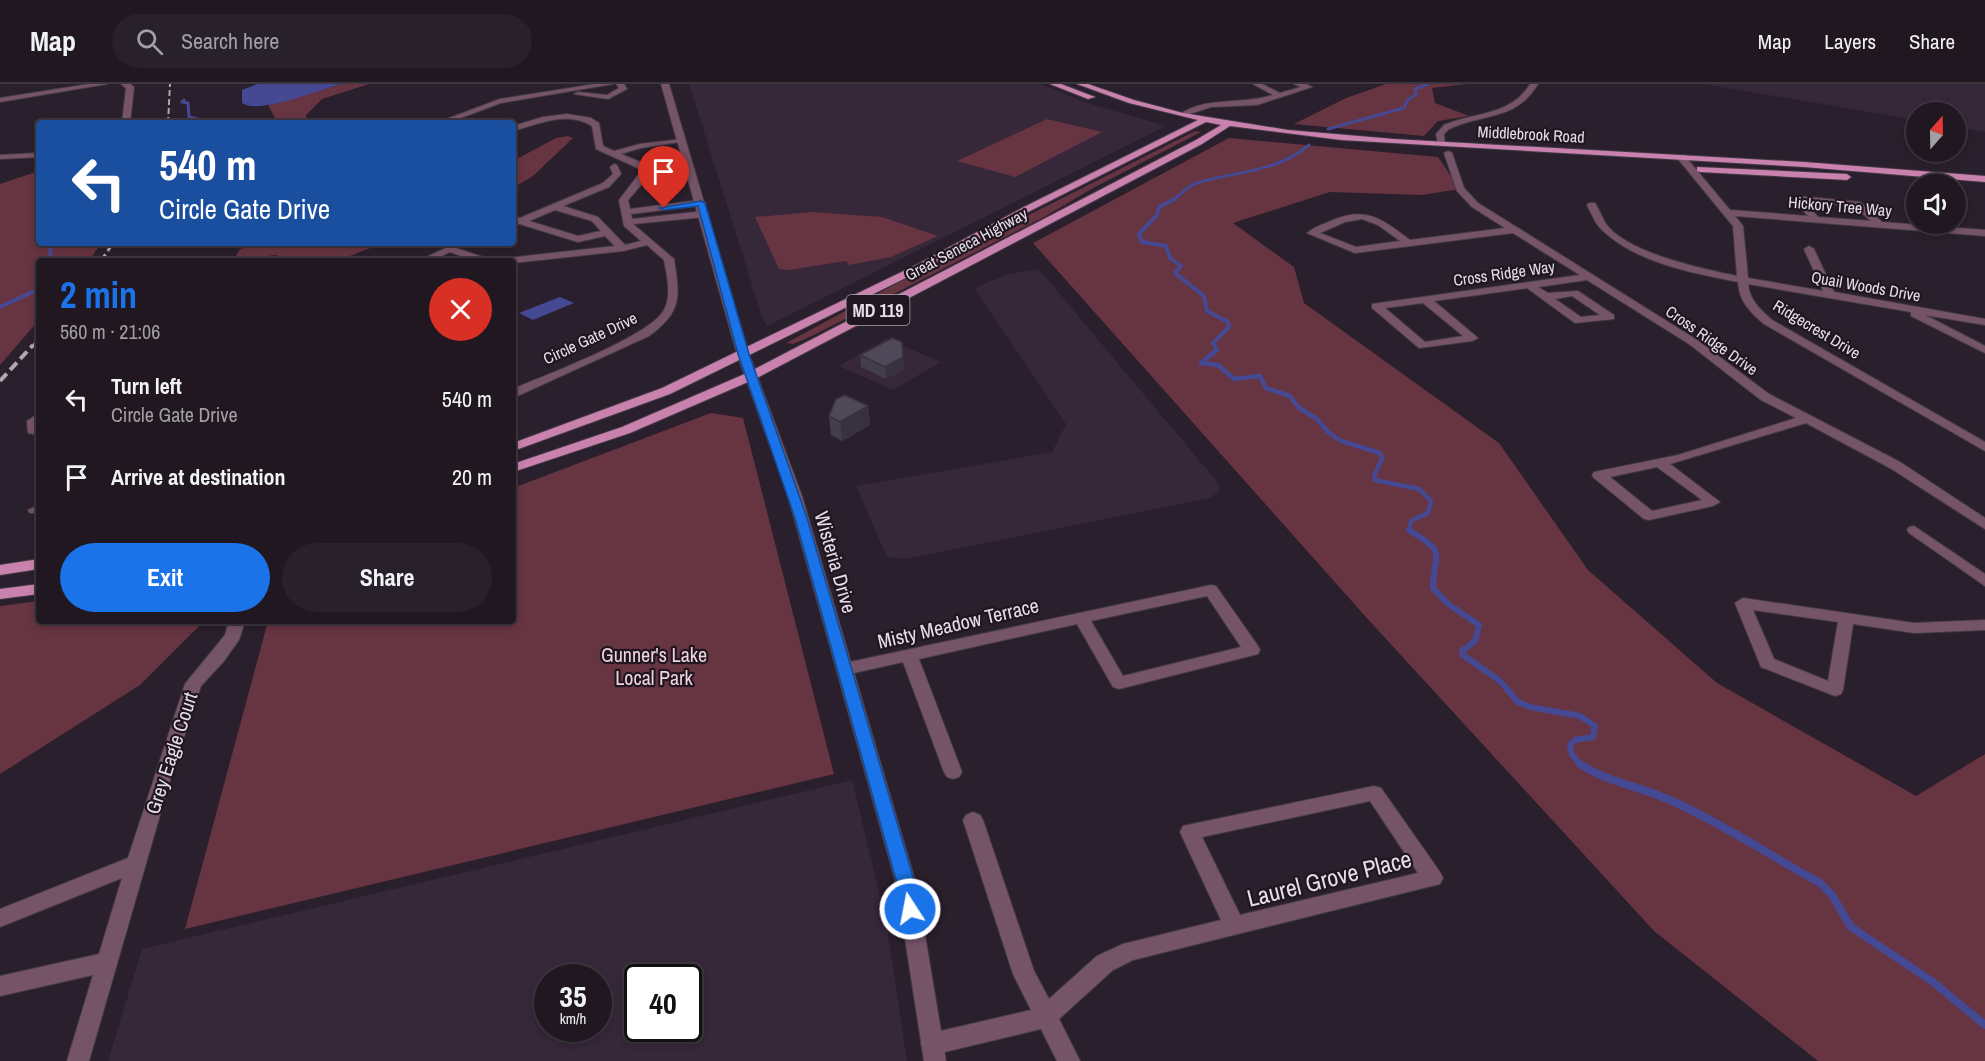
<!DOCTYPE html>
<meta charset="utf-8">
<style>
body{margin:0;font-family:"Archivo Narrow",sans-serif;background:#28202a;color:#f1f3f6;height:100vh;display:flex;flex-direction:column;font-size:22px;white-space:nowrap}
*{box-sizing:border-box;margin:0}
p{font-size:20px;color:#a29fa5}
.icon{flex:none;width:33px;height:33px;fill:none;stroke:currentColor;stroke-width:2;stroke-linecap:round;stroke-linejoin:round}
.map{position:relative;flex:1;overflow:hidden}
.panel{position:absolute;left:36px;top:174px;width:480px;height:366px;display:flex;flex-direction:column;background:#201721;border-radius:6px;box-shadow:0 3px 9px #0003,0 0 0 2px #3d363f}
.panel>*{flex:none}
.banner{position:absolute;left:36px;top:36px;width:480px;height:126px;border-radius:6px;box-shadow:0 3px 9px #0003,0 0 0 2px #3d363f;background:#1a4fa0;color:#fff;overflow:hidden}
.needle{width:39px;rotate:20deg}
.fabs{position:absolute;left:1906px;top:18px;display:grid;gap:12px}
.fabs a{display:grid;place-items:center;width:60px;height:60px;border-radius:50%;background:#201721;box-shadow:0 3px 9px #0003,0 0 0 2px #3d363f;font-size:30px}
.speed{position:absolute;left:534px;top:880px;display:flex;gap:12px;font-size:30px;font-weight:700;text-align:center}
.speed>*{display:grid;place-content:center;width:78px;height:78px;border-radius:50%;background:#201721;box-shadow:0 3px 9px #0003,0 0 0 2px #3d363f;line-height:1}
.speed small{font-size:15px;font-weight:400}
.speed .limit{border:3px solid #111;border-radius:9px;background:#fff;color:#111}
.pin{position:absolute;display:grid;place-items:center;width:51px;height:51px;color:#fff;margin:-62px -26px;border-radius:50% 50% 50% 0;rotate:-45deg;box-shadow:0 0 6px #0007}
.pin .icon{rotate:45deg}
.me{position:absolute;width:66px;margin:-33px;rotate:349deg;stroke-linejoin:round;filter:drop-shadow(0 0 4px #0008)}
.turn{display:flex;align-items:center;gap:21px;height:126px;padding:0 24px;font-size:27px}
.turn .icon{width:78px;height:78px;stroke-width:2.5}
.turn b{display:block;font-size:42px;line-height:51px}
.round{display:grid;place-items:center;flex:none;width:63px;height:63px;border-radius:32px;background:#28202a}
.summary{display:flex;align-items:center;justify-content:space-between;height:102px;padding:0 24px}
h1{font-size:36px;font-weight:700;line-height:45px;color:#1a73e8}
.cta{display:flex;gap:12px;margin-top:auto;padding:12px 24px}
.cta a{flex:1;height:69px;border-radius:36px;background:#1a73e8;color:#fff;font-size:24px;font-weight:700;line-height:69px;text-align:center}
.cta a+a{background:#28202a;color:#f1f3f6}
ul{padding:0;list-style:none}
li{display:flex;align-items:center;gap:18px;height:78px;padding:0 24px}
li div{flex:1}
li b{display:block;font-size:22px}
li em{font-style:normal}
header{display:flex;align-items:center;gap:36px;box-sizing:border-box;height:84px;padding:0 30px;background:#201721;border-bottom:2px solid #3d363f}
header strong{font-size:28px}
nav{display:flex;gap:33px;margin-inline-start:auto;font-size:21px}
.search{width:420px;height:54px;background:#28202a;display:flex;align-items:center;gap:15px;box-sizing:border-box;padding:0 21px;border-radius:33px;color:#a29fa5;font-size:22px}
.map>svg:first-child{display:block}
.built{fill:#362739;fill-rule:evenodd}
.green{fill:#673441}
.water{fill:#454994}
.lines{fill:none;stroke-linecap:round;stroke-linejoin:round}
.stream-far4{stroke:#454994;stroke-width:3}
.stream-far3{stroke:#454994;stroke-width:4}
.stream-far2{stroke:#454994;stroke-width:4.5}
.stream-far1{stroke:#454994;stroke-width:6}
.stream{stroke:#454994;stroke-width:8}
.minor-casing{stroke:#443a46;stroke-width:2}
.tertiary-casing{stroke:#443a46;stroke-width:2}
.primary-casing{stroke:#443a46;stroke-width:2}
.minor{fill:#765468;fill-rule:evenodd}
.tertiary{fill:#765468;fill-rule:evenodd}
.primary{fill:#c882ad;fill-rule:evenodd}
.rail-far2{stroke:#b0a7b2;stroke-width:2;stroke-dasharray:6 3;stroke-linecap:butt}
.rail-far1{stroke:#b0a7b2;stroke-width:3;stroke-dasharray:8 4;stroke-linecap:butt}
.rail{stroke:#b0a7b2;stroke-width:4;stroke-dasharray:10 5;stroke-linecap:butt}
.wall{fill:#433e4d}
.shaded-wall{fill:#37323e}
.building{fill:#4e4859;stroke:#37323e;stroke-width:1.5}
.route{fill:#1a73e8;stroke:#114b97;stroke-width:1.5}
.labels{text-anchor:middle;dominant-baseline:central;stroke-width:4.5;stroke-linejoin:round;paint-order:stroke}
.far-street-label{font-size:16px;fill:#e6dee7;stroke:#201622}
.shield{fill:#201622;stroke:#aba2ac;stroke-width:1.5}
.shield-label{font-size:18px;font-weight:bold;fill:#e6dee7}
.street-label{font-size:20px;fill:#e6dee7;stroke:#201622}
.park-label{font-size:20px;fill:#efd4d9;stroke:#201622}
.near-street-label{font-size:24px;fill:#e6dee7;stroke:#201622}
</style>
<header>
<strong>Map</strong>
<div class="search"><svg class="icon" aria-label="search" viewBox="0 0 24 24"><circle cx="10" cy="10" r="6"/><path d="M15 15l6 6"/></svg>Search here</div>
<nav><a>Map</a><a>Layers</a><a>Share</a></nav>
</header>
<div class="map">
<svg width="1985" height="977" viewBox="0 0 1985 977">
<rect width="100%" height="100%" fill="#2a1f2c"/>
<path class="built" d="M689,0H1041L1084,18L1166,42L767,242L763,236Z
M1703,0H1985V48L1956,43V28H1917V36Z
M1039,185L1219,400L1220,407L1210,414L905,475L887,473L856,402L1052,368L1066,340L974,204L1009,190Z
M886,255L941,278L893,306L839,282Z
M852,696L886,836L907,977H108L142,865ZM548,894H598V945H548ZM638,894H688V945H638Z"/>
<path class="green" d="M342,0H369L322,15L306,31L308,39H261L275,34L268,21Z
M1386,0H1467L1432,4L1435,19L1469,32L1438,37L1424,52L1294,40L1346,14Z
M1047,35L1102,48L1015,93L957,77Z
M1195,47L1201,48L1095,103L1044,133L812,252L793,260L786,259L944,174Z
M568,52L573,54L533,92L513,104V77L556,54Z
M1229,54L1438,73L1460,105L1422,111L1330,108L1233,139L1294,183L1304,219L1499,359L1588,486L1717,599L1916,712L1985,670V977H1818L1654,847L1365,532L1033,159Z
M39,80V159H101L89,177H39V236L0,281V100L36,88Z
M812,128L882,133L938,152L891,173L849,181L846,177L789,186L779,185L755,133Z
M258,159H383L337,177H278L283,173L275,171L233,177L240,165Z
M711,329L743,334L834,690L185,845L268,537H513V404Z
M39,517V537H204L140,601L0,690V522Z"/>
<path class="water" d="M257,0H342C320,5 260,31 242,19V6Z
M560,213L574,219L533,236L519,229Z"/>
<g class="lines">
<path class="stream-far4" d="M184,16L182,18L188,19L189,33L198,35L192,39
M1328,45L1404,24L1407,17L1416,10L1415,5L1428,0
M1172,116C1180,112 1186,103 1194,100C1233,87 1277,89 1309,61"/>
<path class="stream-far3" d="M1175,115L1159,123L1157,131L1139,150L1142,158L1166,162L1170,174L1181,182L1175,189L1204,212L1207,227L1228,238L1229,243L1213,259L1215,263
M51,159L50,174L74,177
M0,223L39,205"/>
<path class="stream-far2" d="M1214,261L1217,266L1201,279L1218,281L1234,295L1260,292L1266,304L1290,312L1298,323L1317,335L1328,348L1341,357L1380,369L1382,375L1374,392L1375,396L1419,405L1431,417L1428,429L1411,437L1409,446L1412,448"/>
<path class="stream-far1" d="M1409,446C1448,470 1434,466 1433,504L1448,520L1479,541L1475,557L1462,567L1463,571L1500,597L1518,618L1530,623L1580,632L1595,642L1593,653L1575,656L1570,661L1572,671L1582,682"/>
<path class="stream" d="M1580,680C1608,699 1644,703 1674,718C1725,741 1771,772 1820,799L1832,811L1851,843L1933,898L1985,941"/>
<g class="minor-casing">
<path id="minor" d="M89,0H107L0,18V14Z
M121,0H130L134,3L130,39H122L126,4Z
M595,0H613L501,19L447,39H436L500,15Z
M616,0H624L627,5L608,15L574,10L578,8L607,11L619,4Z
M1253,0H1262L1280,9L1301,3L1294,0H1306L1312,3L1257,21L1211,23L1184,32L1180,30C1207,12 1243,21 1273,11Z
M1530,0H1538C1516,37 1483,29 1449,45L1444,50L1445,62L1438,60L1436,50L1444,41C1474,28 1511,32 1530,0Z
M567,30L591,34L599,39L603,62L614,67L640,60L682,55L686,57L641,64L621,70L645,80L650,86L648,93L628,116L630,125L701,116L706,119L704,121L631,130L632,135L704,127L709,130L704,133L633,140L674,175C680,213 682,228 649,252L513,314V305C543,292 651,252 664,226C672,211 667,192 664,176L647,161L623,167L513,179V177H502L507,174L615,162L605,152L578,158L513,138V132L520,134L603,99L613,90L610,83L614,80L617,81L621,90L609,103L563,122L598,133L625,161L641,157L624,142L619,116L642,86L596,65L592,42C568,26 538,40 513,47V42L543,33ZM555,126L592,137L601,147L578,152L529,137Z
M356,37L367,39H352Z
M1448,67L1452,69L1464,104L1478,119L1697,256L1769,310L1900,378L1985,434V445L1890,384L1806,339L1670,380L1720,418L1713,422L1649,436L1644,435L1594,394L1592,391L1594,388L1678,371L1796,334L1761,316L1689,260L1587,196L1538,203L1548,209L1578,207L1614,231V235L1575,239L1527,204L1434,217L1478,254L1472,257L1419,264L1372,224V220L1580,191L1513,149L1355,169L1307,149C1314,143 1324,140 1333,136C1367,122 1383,136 1410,156L1505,144L1472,123L1457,107L1444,69ZM1362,135L1378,141L1400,157L1356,163L1320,149L1345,138ZM1572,212L1600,231L1581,233L1555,215ZM1423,219L1463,252L1425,258L1385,224ZM1657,383L1702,416L1652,427L1610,393Z
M39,69V73L0,75V71Z
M1678,71H1684L1730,126L1808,132L1793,115L1797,112L1860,118L1882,138L1985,146V152L1735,132L1743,142L1748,194L1823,207L1804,165L1809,162L1814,165L1834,208L1985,235V241L1925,231L1985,262V269L1911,232V228L1748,200C1750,217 1760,225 1772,236L1985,358V367L1764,240C1750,228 1739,217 1738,198C1692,189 1636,179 1601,145C1595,139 1591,129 1587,121L1589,119H1595C1599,126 1602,133 1606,140C1627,169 1703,185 1737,192L1733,142L1678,75ZM1805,118L1854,122L1871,137L1818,133Z
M450,162L489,175L490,177H475L450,168L431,177H418Z
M39,329V351L28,349L27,337Z
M39,421V429H30L28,426Z
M1914,442L1985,490V502L1909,449L1907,446L1909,443Z
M1211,501L1216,502L1258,562L1260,566L1258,570L1119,605L1113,603L1077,540L919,575L962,688L959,693L953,695L947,693L944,688L903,578L845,591L839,589L837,585L839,581L845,579ZM1207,512L1241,563L1123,592L1091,537Z
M1743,514L1914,539L1985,536V546L1914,549L1853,540L1843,606L1841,610L1835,612L1761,583L1735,519ZM1753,526L1838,538L1828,597L1774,575Z
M229,537H245L239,556L224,577L201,602L173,686L89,977H67L93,891L0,912V892L99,870L122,794L0,843V825L128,774L185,600L225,551Z
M1374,702L1381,704L1440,788L1443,794L1440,800L1133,876L1113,886L1059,935L1080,977H1057L1041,945L932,971L924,968L921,960L924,952L932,949L1031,926L1013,890L963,736L966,731L973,728L980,731L983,736L1034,887L1049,915L1097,872L1123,860L1221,836L1180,748L1183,742ZM1370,717L1418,789L1240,831L1202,753Z"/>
</g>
<g class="tertiary-casing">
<path id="tertiary" d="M661,0H669L749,270L802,412L917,803L946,977H924L897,803L788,412L737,270Z"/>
</g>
<g class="primary-casing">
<path id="primary" d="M1050,0H1061L1095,13L1088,15Z
M1077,0H1088L1134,16L1183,29L1288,46L1394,55L1804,78L1985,92V98L1804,83L1341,56L1230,42L1202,60L755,295L630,349L513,388V380L622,343L747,289L1196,56L1221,41L1206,38L1030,127L922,186L670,310L513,367V359L662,304L914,182L1024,123L1198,36L1129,19Z
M1697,83L1847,90L1851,93L1847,96L1700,88L1697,87Z
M39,475V485L0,491V481Z
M39,500V510L0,515V505Z"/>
</g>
<use href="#minor" class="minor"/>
<use href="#tertiary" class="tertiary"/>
<use href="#primary" class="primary"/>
<path class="rail-far2" d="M168,39L170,0"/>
<path class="rail-far1" d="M101,177L113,159
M32,263L39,255"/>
<path class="rail" d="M0,297L33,261"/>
</g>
<path class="wall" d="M860,271L904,285L886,295L861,283Z
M868,322L870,341L842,357L831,351L829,332Z"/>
<path class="shaded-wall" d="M902,258L904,285L886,295L885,283Z
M868,322L870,341L842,357L840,338Z"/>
<path class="building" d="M892,254L902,258L903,273L885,283L860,271Z
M845,311L868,322L840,338L829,332L836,315Z"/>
<path class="route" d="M701,117L705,119L749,270L807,434L916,803L920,825L917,831L910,833L904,831L898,803L795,434L738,270L698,122L664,126L660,124Z"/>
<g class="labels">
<g class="far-street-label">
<text transform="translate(1531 50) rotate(3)">Middlebrook Road</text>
<text transform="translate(1840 122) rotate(5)">Hickory Tree Way</text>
<text transform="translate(966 160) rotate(-28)">Great Seneca Highway</text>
<text transform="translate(1504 189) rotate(-8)">Cross Ridge Way</text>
<text transform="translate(1866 202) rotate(10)">Quail Woods Drive</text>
<text transform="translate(1817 245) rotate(31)">Ridgecrest Drive</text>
<text transform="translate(590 254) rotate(-25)">Circle Gate Drive</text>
<text transform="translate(1712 256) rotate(35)">Cross Ridge Drive</text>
</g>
<rect class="shield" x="846.5" y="211" width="63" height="30" rx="4.5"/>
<g class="shield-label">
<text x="878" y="226">MD 119</text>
</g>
<g class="street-label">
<text transform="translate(836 478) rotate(74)">Wisteria Drive</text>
<text transform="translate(958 539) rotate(-13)">Misty Meadow Terrace</text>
<text transform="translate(171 669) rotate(-72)">Grey Eagle Court</text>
</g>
<g class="park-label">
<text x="654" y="570">Gunner's Lake<tspan x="654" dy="23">Local Park</tspan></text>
</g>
<g class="near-street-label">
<text transform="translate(1329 794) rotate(-14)">Laurel Grove Place</text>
</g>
</g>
</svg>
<div class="fabs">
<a><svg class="needle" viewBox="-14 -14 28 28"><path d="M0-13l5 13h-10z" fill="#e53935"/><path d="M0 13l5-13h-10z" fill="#a29fa5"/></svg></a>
<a><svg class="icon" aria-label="sound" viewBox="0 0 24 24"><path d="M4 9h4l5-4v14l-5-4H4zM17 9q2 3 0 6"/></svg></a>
</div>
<div class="speed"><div>35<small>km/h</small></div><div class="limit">40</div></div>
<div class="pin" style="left:664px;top:124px;background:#d93025"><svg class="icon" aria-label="arrive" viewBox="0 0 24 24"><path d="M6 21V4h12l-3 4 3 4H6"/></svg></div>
<svg class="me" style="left:910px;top:825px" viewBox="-20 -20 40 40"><circle r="17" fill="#1a73e8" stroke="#fff" stroke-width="3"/><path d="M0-11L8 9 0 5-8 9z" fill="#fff"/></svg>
<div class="banner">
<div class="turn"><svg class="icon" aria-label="left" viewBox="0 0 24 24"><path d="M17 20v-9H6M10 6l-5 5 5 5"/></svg><div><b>540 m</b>Circle Gate Drive</div></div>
</div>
<section class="panel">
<div class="summary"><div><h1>2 min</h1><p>560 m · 21:06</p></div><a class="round" style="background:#d93025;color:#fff"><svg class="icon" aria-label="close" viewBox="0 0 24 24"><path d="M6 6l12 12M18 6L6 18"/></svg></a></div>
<ul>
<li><svg class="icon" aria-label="left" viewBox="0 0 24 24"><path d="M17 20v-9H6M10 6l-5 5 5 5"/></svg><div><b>Turn left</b><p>Circle Gate Drive</p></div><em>540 m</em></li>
<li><svg class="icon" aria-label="arrive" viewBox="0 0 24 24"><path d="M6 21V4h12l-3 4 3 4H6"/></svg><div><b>Arrive at destination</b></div><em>20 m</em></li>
</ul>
<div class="cta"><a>Exit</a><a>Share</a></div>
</section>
</div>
